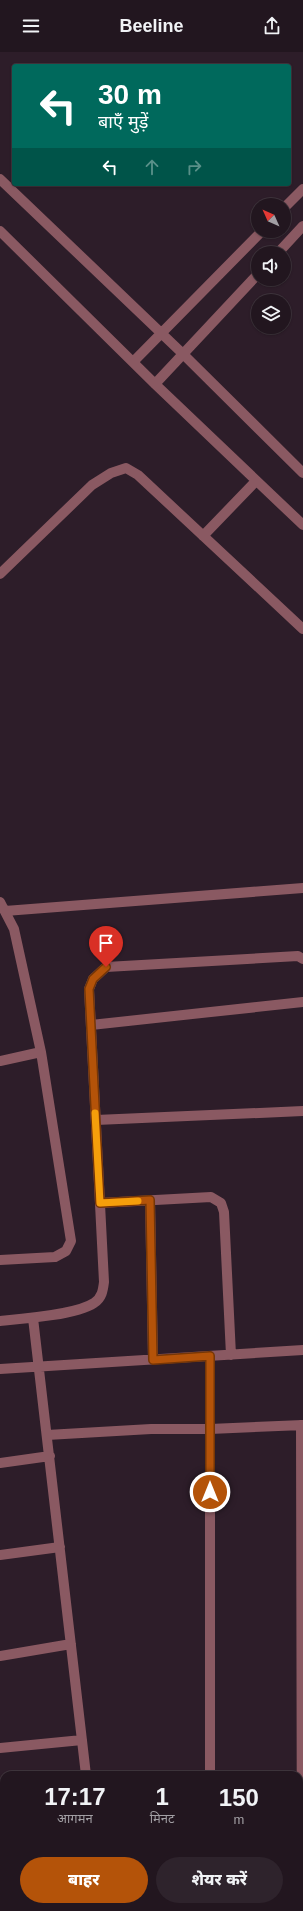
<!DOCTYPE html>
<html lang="hi">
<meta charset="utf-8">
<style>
body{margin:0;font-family:Helvetica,"Noto Sans Devanagari",sans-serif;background:#2e232c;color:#f1f3f6;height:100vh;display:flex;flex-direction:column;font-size:15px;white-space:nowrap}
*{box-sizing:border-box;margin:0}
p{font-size:13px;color:#a29fa4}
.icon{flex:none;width:22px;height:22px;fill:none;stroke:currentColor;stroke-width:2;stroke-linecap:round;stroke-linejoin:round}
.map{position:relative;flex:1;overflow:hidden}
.side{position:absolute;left:0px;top:1719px;width:303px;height:140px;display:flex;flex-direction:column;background:#22161f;border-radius:12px 12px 0 0;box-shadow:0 1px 3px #0004,0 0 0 1px #3f353d}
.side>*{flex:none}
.top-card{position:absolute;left:12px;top:12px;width:279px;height:122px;border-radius:4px;box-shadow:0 1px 3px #0004,0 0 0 1px #3f353d;background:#00695c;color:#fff;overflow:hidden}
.needle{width:26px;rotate:315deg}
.buttons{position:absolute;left:251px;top:146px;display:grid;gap:8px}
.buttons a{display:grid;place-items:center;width:40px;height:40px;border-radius:50%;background:#22161f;box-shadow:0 1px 3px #0004,0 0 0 1px #3f353d;font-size:20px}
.pin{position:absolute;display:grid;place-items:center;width:34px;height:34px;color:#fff;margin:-41px -17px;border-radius:50% 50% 50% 0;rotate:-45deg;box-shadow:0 0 4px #0007}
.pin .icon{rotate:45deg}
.me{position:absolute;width:44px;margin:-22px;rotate:0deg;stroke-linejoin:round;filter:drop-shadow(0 0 3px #0008)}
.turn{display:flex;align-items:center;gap:14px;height:84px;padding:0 20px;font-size:18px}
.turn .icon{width:52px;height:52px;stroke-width:2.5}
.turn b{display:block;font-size:28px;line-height:34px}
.lanes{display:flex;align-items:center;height:38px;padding:0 20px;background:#0003;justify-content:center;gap:20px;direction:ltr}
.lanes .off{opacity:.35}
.eta{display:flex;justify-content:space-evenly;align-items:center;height:68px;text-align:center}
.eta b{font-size:24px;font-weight:800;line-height:28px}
.button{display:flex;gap:8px;margin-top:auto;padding:8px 20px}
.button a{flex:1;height:46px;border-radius:24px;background:#b45309;color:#fff;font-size:16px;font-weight:800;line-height:46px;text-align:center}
.button a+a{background:#2e232c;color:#f1f3f6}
header{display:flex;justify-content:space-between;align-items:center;height:52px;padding:0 20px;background:#22161f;font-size:18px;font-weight:800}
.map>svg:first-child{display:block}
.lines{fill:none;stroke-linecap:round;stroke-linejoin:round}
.minor{stroke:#8a5962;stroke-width:10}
.route-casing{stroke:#753606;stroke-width:10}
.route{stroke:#b45309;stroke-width:7}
.slow{stroke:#f59e0b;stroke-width:7}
</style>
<header><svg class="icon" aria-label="menu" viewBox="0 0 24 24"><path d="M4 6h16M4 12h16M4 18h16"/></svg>Beeline<svg class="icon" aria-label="share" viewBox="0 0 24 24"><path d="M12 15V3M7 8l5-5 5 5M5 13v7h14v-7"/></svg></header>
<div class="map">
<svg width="303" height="1859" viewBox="0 0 303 1859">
<rect width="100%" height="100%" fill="#2d1d29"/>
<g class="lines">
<path class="minor" d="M0,127L182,301L303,421
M284,156L303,137
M0,179L155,332L303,473
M278,201L303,174
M133,310L262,179
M155,332L258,222
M203,484L256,429
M0,522L92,433L111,421L126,416L138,423L303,577
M0,850L14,877L41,1000L71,1189L66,1199L55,1205L0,1208
M5,859L303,836
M91,973L303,950
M0,1009L41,1000
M96,1068L303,1059
M150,1148L153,1307
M100,1151L211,1145L221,1151L224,1160L231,1303
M33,1266L86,1723
M0,1269C22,1267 76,1263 94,1251C102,1246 103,1238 104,1230L89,937L93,927L106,915L298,904L303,907
M210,1304V1723
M0,1317L303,1298
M301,1373L302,1859
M47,1383L151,1377H210L303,1373
M0,1411L50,1404
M0,1503L60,1495
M0,1604L71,1592
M0,1696L82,1688
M99,1855V1859
M210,1855V1859"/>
</g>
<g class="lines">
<g class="route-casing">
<path id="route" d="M106,915L93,927L89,937L100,1151L150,1148L153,1308L210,1304V1440"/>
</g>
<use href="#route" class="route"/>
<path class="slow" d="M95,1061L100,1151L138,1149"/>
</g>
</svg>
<div class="buttons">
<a><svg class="needle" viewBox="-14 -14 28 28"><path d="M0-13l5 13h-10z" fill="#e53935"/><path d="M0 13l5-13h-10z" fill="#a29fa4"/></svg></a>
<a><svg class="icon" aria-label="sound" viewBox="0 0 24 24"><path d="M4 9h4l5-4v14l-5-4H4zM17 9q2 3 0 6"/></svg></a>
<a><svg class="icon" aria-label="layers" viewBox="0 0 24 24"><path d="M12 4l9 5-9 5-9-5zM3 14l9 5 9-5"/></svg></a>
</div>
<div class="pin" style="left:106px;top:915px;background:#d93025"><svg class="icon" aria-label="arrive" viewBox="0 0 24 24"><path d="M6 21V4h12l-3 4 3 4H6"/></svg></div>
<svg class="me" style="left:210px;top:1440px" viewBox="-20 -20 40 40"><circle r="17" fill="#b45309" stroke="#fff" stroke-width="3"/><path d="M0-11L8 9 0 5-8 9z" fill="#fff"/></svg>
<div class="top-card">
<div class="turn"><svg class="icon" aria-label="left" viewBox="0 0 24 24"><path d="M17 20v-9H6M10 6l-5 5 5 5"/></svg><div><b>30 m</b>बाएँ मुड़ें</div></div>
<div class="lanes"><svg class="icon" aria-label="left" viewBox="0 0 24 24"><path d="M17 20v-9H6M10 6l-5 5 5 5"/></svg><svg class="icon off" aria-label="ahead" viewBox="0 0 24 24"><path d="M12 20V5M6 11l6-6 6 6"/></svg><svg class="icon off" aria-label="right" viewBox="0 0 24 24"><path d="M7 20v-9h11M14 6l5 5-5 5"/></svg></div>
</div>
<section class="side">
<div class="eta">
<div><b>17:17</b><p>आगमन</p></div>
<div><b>1</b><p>मिनट</p></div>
<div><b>150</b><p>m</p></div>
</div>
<div class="button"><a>बाहर</a><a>शेयर करें</a></div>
</section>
</div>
